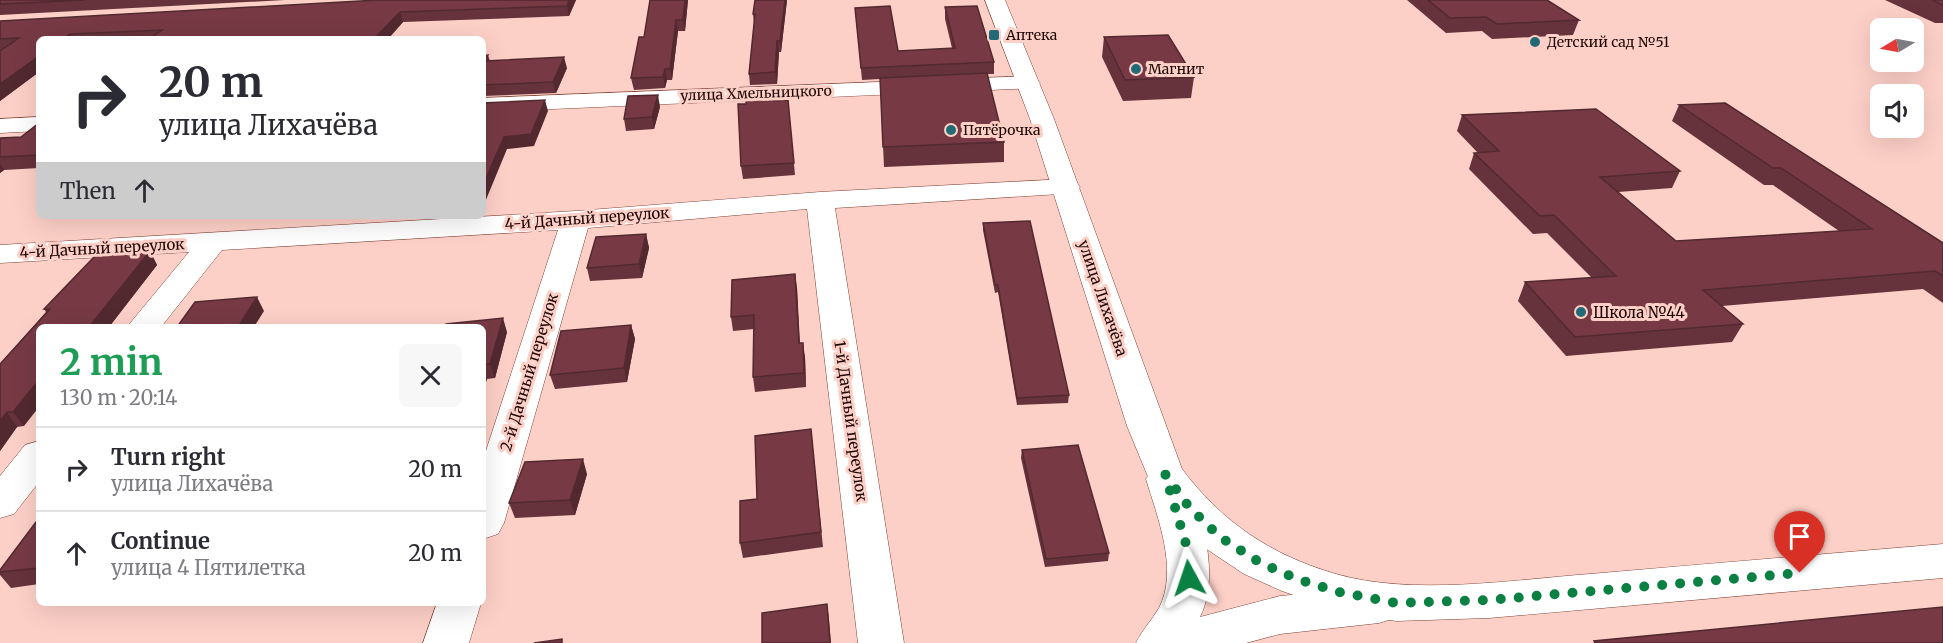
<!DOCTYPE html>
<meta charset="utf-8">
<style>
body{margin:0;font-family:Merriweather,serif;background:#f7f7f7;color:#2b2b33;height:100vh;display:flex;flex-direction:column;font-size:22px;white-space:nowrap}
*{box-sizing:border-box;margin:0}
p{font-size:20px;color:#7c7c81}
.icon{flex:none;width:33px;height:33px;fill:none;stroke:currentColor;stroke-width:2;stroke-linecap:round;stroke-linejoin:round}
.map{position:relative;flex:1;overflow:hidden}
.drawer{position:absolute;left:36px;top:324px;width:450px;height:282px;display:flex;flex-direction:column;background:#fff;border-radius:9px;box-shadow:0 6px 24px #0002}
.drawer>*{flex:none}
.hud{position:absolute;left:36px;top:36px;width:450px;height:183px;border-radius:9px;box-shadow:0 6px 24px #0002;background:#fff;color:#2b2b33;overflow:hidden}
.needle{width:39px;rotate:260deg}
.fabs{position:absolute;left:1870px;top:18px;display:grid;gap:12px}
.fabs a{display:grid;place-items:center;width:54px;height:54px;border-radius:9px;background:#fff;box-shadow:0 6px 24px #0002;font-size:30px}
.pin{position:absolute;display:grid;place-items:center;width:51px;height:51px;color:#fff;margin:-62px -26px;border-radius:50% 50% 50% 0;rotate:-45deg;box-shadow:0 0 6px #0007}
.pin .icon{rotate:45deg}
.me{position:absolute;width:66px;margin:-33px;rotate:355deg;stroke-linejoin:round;filter:drop-shadow(0 0 4px #0008)}
.turn{display:flex;align-items:center;gap:21px;height:126px;padding:0 24px;font-size:27px}
.turn .icon{width:78px;height:78px;stroke-width:2.5}
.turn b{display:block;font-size:42px;line-height:51px}
.then{display:flex;align-items:center;height:57px;padding:0 24px;background:#0003;gap:12px;font-size:22px}
.round{display:grid;place-items:center;flex:none;width:63px;height:63px;border-radius:9px;background:#f7f7f7}
.head{display:flex;align-items:center;justify-content:space-between;height:102px;padding:0 24px}
h1{font-size:36px;font-weight:700;line-height:45px;color:#1e9e55}
ul{padding:0;list-style:none}
li{display:flex;align-items:center;gap:18px;height:84px;padding:0 24px;border-top:2px solid #e1e1e2}
li div{flex:1}
li b{display:block;font-size:22px}
li em{font-style:normal}
.map>svg:first-child{display:block}
.lines{fill:none;stroke-linecap:round;stroke-linejoin:round}
.street-casing{stroke:#7e4036;stroke-width:1}
.secondary-casing{stroke:#7e4036;stroke-width:1}
.street{fill:#fff;fill-rule:evenodd}
.secondary{fill:#fff;fill-rule:evenodd}
.wall{fill:#66323b}
.shaded-wall{fill:#532930}
.building{fill:#773a45;stroke:#532930;stroke-width:1.5}
.route{stroke:#0b8043;stroke-width:10;stroke-dasharray:0 18}
.poi-dot{fill:#216a76;stroke:#fdd0c7;stroke-width:2}
.labels{text-anchor:middle;dominant-baseline:central;stroke-width:6;stroke-linejoin:round;paint-order:stroke}
.far-poi-label{font-size:14px;fill:#1d0604;stroke:#fdd0c7;text-anchor:start}
.far-street-label{font-size:14px;fill:#1d0604;stroke:#fdd0c7}
.street-label{font-size:15px;fill:#1d0604;stroke:#fdd0c7}
.poi-label{font-size:15px;fill:#1d0604;stroke:#fdd0c7;text-anchor:start}
</style>
<div class="map">
<svg width="1943" height="643" viewBox="0 0 1943 643">
<rect width="100%" height="100%" fill="#fdd0c7"/>
<g class="lines">
<g class="street-casing">
<path id="street" d="M1028,76L1036,78L1040,83L1036,88L483,112V98Z
M39,117V131L0,133V119Z
M1066,179L1076,181L1080,187L1076,193L835,208L904,643H858L807,209L588,228L504,523L498,534L483,539V460L558,230L222,250L161,327H127L189,252L0,263V245L576,211L820,192Z
M39,441V482L14,514L0,518V476L25,445Z
M1166,465L1180,469C1202,507 1221,576 1200,617L1280,596L1379,587L1395,592L1401,605L1395,618L1379,623L1280,634L1246,643H1136C1142,630 1152,620 1159,608C1179,570 1157,516 1146,479L1152,469Z
M437,603H481L469,643H423Z"/>
</g>
<g class="secondary-casing">
<path id="secondary" d="M985,0H1005L1054,119L1182,469C1223,523 1271,555 1336,574C1412,596 1512,580 1590,574C1707,564 1825,554 1943,544V578L1489,618L1396,621L1339,611L1282,591L1244,574L1205,548L1175,518L1151,484L1127,426L1030,119Z"/>
</g>
<use href="#street" class="street"/>
<use href="#secondary" class="secondary"/>
</g>
<path class="wall" d="M0,0H285L0,15Z
M576,0L569,16L403,22L388,39H39V72L0,101V51L1,50H0V21Z
M688,0L685,31H678L672,80H667L665,88L634,90L631,78Z
M787,0L781,52H779L777,84L750,85L749,74L754,23L753,14Z
M1407,0H1547L1579,20L1573,35L1492,39L1482,31L1446,33Z
M1885,0H1943V23H1935Z
M945,7L994,62V74H987L1004,142V162L884,167L880,79L862,80L855,8L898,51L952,48L945,19Z
M1104,37L1194,77L1191,98L1123,101L1102,57Z
M488,55L490,61L567,68L556,93L483,96V56Z
M788,100L795,175L743,179L741,166L776,101Z
M1679,105L1943,243V303L1923,289L1722,306L1743,324L1732,342L1566,356L1518,301L1525,282L1592,278L1547,233L1533,234L1469,169L1474,153H1478L1457,131L1462,115L1680,171L1672,188L1618,192L1676,241L1839,231L1773,185H1764L1672,121Z
M660,107L654,129L626,131L624,119Z
M39,123V168L4,170L0,173V138L21,137Z
M983,223L1069,395L1068,403L1017,405L998,292L995,293L983,230Z
M646,234L649,248L642,278L590,281L587,268Z
M150,251L157,265L109,327H39L24,426L17,427L0,451V364L46,312L44,309Z
M797,288L800,343L805,357L806,387L755,392L753,377L754,329L733,331L731,317Z
M631,325L635,339L627,382L555,389L550,375Z
M483,327L507,332L495,378L487,379L483,391Z
M811,429L823,547L743,558L740,543Z
M1022,450L1109,553L1108,561L1045,567L1021,458Z
M587,474L575,515L515,518L509,503Z
M39,518V584L11,588L0,575V570Z"/>
<path class="shaded-wall" d="M569,0H576L569,16L567,6Z
M685,0H688L685,31L683,20Z
M785,0H787L781,52L780,41Z
M400,12L403,22L388,39H374Z
M676,20L678,31L672,80L670,69Z
M70,34L73,39H63Z
M777,41L779,52L777,84L775,72Z
M39,56V72L0,101V84Z
M564,57L567,68L556,93L553,82Z
M665,69L667,80L665,88L663,77Z
M658,95L660,107L654,129L652,117Z
M545,100L548,111L534,146L507,149L483,207V185L504,137Z
M0,163L4,170L0,173Z
M646,234L649,248L642,278L639,264Z
M150,251L157,265L109,327H89Z
M795,274L797,288L800,358L799,343Z
M257,297L264,311L254,327H238Z
M503,318L507,332L495,378L490,364Z
M631,325L635,339L627,382L624,368Z
M803,343L805,357L806,387L804,373Z
M483,367L487,379L483,391Z
M39,380V407L24,426L13,412Z
M7,412L17,427L0,451V421Z
M583,459L587,474L575,515L570,500Z
M827,604L829,619L831,643H830Z"/>
<path class="building" d="M0,0H85L0,4Z
M378,0H569L567,6L400,12L374,39H149L162,30L70,34L63,39H39V56L0,84V51L19,38L0,39V21Z
M650,0H685L683,20H676L670,69H665L663,77L631,78L639,37H644Z
M755,0H785L780,41H777L775,72L749,74L755,14H753Z
M1428,0H1547L1579,20L1497,24L1486,17L1450,18Z
M1932,0H1943V5Z
M890,6L898,51L955,48L945,7L977,6L994,62L861,68L855,8Z
M1168,35L1194,77L1125,80L1104,37Z
M488,55L485,61L564,57L553,82L483,85V56Z
M987,73L1004,142L883,147L880,78Z
M774,90V101L788,100L794,163L741,166L738,104H746L747,91Z
M658,95L652,117L624,119L628,96Z
M545,100L531,134L504,137L483,185V103Z
M1725,103L1943,243V276L1935,271L1703,290L1743,324L1575,337L1525,282L1616,276L1554,215L1540,216L1474,153L1499,151L1462,115L1596,109L1680,171L1600,177L1676,241L1872,229L1781,168H1773L1679,105Z
M39,123V155L0,157V138L21,137Z
M1030,221L1069,395L1017,398L998,285H995L983,223Z
M646,234L639,264L587,268L596,237Z
M150,251L89,327H39V380L13,412H7L0,421V364L50,309H44L96,255Z
M795,274L799,343H803L804,373L753,377L754,315L731,317L732,280Z
M257,297L238,327H177L195,302Z
M503,318L490,364L483,365V327H445L446,324Z
M631,325L624,368L550,375L561,331Z
M811,429L821,532L740,543V501L757,499L755,436Z
M1078,445L1109,553L1046,559L1022,450Z
M583,459L570,500L509,503L525,462Z
M39,518V568L0,572V570Z
M827,604L830,643H762V613Z
M1943,607V643H1595L1594,641Z
M562,639V643H534Z"/>
<g class="lines">
<path class="route" d="M1189,578L1186,544L1165,474L1189,507L1220,537L1259,562L1297,579L1339,592L1396,603L1489,600L1800,573"/>
</g>
<g class="poi-dot">
<rect x="988" y="29" width="12" height="12" rx="3"/>
<circle cx="1535" cy="42" r="6"/>
<circle cx="1136" cy="69" r="6"/>
<circle cx="951" cy="130" r="6"/>
<circle cx="1581" cy="312" r="6"/>
</g>
<g class="labels">
<g class="far-poi-label">
<text x="1006" y="35">Аптека</text>
<text x="1547" y="42">Детский сад №51</text>
<text x="1148" y="69">Магнит</text>
<text x="963" y="130">Пятёрочка</text>
</g>
<g class="far-street-label">
<text transform="translate(756 93) rotate(-2)">улица Хмельницкого</text>
</g>
<g class="street-label">
<text transform="translate(587 218) rotate(-4)">4-й Дачный переулок</text>
<text transform="translate(102 248) rotate(-3)">4-й Дачный переулок</text>
<text transform="translate(1103 298) rotate(71)">улица Лихачёва</text>
<text transform="translate(529 372) rotate(-73)">2-й Дачный переулок</text>
<text transform="translate(851 421) rotate(82)">1-й Дачный переулок</text>
</g>
<g class="poi-label">
<text x="1593" y="312">Школа №44</text>
</g>
</g>
</svg>
<div class="fabs">
<a><svg class="needle" viewBox="-14 -14 28 28"><path d="M0-13l5 13h-10z" fill="#e53935"/><path d="M0 13l5-13h-10z" fill="#7c7c81"/></svg></a>
<a><svg class="icon" aria-label="sound" viewBox="0 0 24 24"><path d="M4 9h4l5-4v14l-5-4H4zM17 9q2 3 0 6"/></svg></a>
</div>
<div class="pin" style="left:1800px;top:573px;background:#d93025"><svg class="icon" aria-label="arrive" viewBox="0 0 24 24"><path d="M6 21V4h12l-3 4 3 4H6"/></svg></div>
<svg class="me" style="left:1189px;top:578px" viewBox="-20 -20 40 40"><path d="M0-17L14 15 0 8-14 15z" fill="#0b8043" stroke="#fff" stroke-width="4"/></svg>
<div class="hud">
<div class="turn"><svg class="icon" aria-label="right" viewBox="0 0 24 24"><path d="M7 20v-9h11M14 6l5 5-5 5"/></svg><div><b>20 m</b>улица Лихачёва</div></div>
<div class="then">Then<svg class="icon" aria-label="ahead" viewBox="0 0 24 24"><path d="M12 20V5M6 11l6-6 6 6"/></svg></div>
</div>
<section class="drawer">
<div class="head"><div><h1>2 min</h1><p>130 m · 20:14</p></div><a class="round"><svg class="icon" aria-label="close" viewBox="0 0 24 24"><path d="M6 6l12 12M18 6L6 18"/></svg></a></div>
<ul>
<li><svg class="icon" aria-label="right" viewBox="0 0 24 24"><path d="M7 20v-9h11M14 6l5 5-5 5"/></svg><div><b>Turn right</b><p>улица Лихачёва</p></div><em>20 m</em></li>
<li><svg class="icon" aria-label="ahead" viewBox="0 0 24 24"><path d="M12 20V5M6 11l6-6 6 6"/></svg><div><b>Continue</b><p>улица 4 Пятилетка</p></div><em>20 m</em></li>
</ul>
</section>
</div>
